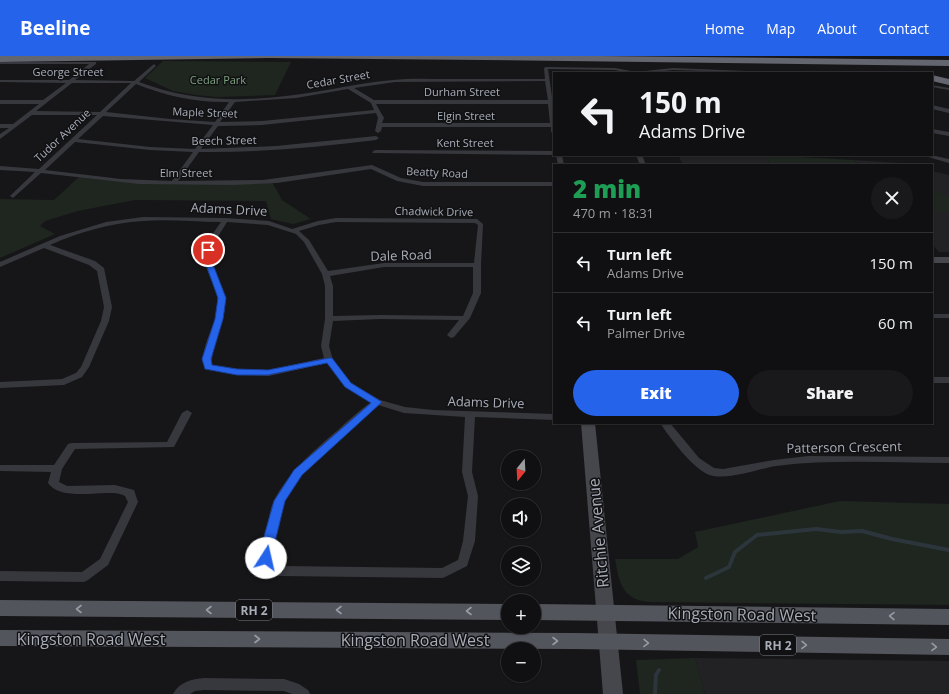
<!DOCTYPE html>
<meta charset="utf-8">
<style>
body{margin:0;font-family:"Open Sans",sans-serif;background:#19191b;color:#f1f3f6;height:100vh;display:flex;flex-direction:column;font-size:15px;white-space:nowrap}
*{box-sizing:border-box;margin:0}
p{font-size:13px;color:#9c9d9f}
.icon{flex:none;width:22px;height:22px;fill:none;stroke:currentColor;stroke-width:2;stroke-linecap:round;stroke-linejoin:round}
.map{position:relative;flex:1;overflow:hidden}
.side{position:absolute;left:553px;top:108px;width:380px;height:260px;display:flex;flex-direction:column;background:#101012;border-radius:0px;box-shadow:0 1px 3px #0004,0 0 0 1px #303032}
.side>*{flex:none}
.hud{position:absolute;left:553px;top:16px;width:380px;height:84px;border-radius:0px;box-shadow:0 1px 3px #0004,0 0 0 1px #303032;background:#101012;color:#f1f3f6;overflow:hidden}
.needle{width:26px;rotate:198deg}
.buttons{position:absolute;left:501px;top:394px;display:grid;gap:8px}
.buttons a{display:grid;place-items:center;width:40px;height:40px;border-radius:50%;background:#101012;box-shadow:0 1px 3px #0004,0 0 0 1px #303032;font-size:20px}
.pin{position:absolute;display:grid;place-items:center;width:34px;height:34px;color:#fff;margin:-17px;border:2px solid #fff;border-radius:50%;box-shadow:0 1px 4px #0007}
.me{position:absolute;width:44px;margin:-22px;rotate:10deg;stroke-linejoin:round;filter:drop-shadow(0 0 3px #0008)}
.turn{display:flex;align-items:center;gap:14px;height:84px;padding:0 20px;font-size:18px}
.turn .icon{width:52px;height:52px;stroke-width:2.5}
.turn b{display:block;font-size:28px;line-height:34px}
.round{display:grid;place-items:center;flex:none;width:42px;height:42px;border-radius:21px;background:#19191b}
.head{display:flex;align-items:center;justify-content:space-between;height:68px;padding:0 20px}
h1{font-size:24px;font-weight:800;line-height:30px;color:#1e9e55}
.action{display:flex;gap:8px;margin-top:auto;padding:8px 20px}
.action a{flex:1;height:46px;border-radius:24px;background:#2563eb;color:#fff;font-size:16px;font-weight:800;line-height:46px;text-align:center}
.action a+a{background:#19191b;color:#f1f3f6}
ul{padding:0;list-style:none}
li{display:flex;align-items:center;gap:12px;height:60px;padding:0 20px;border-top:1px solid #303032}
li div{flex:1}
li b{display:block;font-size:15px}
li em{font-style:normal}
header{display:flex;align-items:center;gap:24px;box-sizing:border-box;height:56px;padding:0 20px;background:#2563eb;color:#fff}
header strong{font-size:19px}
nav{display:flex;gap:22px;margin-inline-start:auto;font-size:14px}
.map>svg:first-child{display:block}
.built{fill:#222225}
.green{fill:#1e261f}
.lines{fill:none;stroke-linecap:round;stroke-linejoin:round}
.stream{stroke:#2c353c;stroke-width:4}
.street{fill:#37383d;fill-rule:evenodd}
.secondary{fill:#45474d;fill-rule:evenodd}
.primary{fill:#53555c;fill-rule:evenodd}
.highway{fill:#63666e;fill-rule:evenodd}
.oneway{stroke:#979ba6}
.route{fill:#2563eb;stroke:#184099}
.labels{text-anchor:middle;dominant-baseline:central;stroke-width:3;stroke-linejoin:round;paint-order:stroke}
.far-street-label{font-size:11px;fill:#a8adb8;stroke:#111113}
.far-park-label{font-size:11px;fill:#7fa381;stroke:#111113}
.shield{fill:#111113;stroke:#7b7e86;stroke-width:1}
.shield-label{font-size:12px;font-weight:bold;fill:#a8adb8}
.street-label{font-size:13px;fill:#a8adb8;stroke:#111113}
.near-street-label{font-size:16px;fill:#a8adb8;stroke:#111113}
</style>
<header>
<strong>Beeline</strong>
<nav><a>Home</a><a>Map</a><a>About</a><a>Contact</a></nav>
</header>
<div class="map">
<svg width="949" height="638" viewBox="0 0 949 638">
<rect width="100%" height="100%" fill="#161618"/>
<path class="built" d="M678,99H766L771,109H683Z
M854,104L900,107L909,109H859Z
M932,115L949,119V196H939L932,188Z
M695,602L949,605V638H705Z"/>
<path class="green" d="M163,5L291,6L275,39L217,41L196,39L173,35L145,22Z
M766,99L854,104L859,109H771Z
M79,121C143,130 207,127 272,126L282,144L311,163L293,168L271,163L266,145L135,144L78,155L45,165L40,170L55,178L0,202V143L54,144Z
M932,134L949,141V156L932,155Z
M840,445L949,448V549L647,546C621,542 619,525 615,503H678L698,491L695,476Z
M695,602L705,638H640L636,604Z"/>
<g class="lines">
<path class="stream" d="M706,522L729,511L735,496L757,479L816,473L841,476L862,475L892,483L949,494
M655,638L656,619L659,614"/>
<path class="street" d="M0,6H96V8L75,24L134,25L154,8L156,10L139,26C202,50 262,45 327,34C349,30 370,26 393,24C410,22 428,23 445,23C478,23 512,23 545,23L544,12L546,11L615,12L636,16L673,12L771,16L773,17L673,14L649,17H629L615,14L548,13L554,55V78L551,76V71H382L381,75L378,77L375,75L378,62L376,57L262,69L218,70L201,93L276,90L376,80L379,82L376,84C317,91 258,97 199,96L178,125L263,124L372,109L401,122L423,126H554V130H423L397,125L371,113L277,127L233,129L139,128L41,117L13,142L10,140L11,139L35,116L0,114V110L39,113L97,59H32L0,83V78L9,72H0V68H13L39,48H0V44H43L66,27L0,26V24H69L89,8H0ZM545,25L548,44H374L354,32L395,26ZM72,27H131L100,56L36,55ZM136,28C166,40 197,47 229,46L215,66L170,63L106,56ZM348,33L371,47L374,54L262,65L220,66L235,46L296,42ZM376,48H548L550,67H382L384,62ZM103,60L213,69L195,93L150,91L78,83ZM75,86L150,94L193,96L172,125L121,123L45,114Z
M932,29L949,32V34L932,31Z
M932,49L949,53V57L932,53Z
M932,73L949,76V80L932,77Z
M375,94L554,95V99L373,97L372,96Z
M556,99H562L564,109H558Z
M636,99H642L646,109H640Z
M921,99H931L949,103V107Z
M143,161L225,162L269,165L292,173L318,165L336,162L477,163L483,168L481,209V237L470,262L454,281L451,282L447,279L459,264L380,263L333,265L329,290L333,304L351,327L380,344L405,351L433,354L554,358V364L475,361L472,416L478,440L475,485L467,510L443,522L280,520C259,513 260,497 265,480C268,468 269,455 274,444C289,416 314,394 338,374C348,364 359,355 371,346L345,331L327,307L269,320L237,319L205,313C198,299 212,274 216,260C224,230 201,218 205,195C206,185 215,175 221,166C195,166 169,163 143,165C111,167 79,176 50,189L95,205L104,212L112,251L109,265L89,311L82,321L64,329L0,332V326L62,323L76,317L81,311L101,265L104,251L97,215L89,209L44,192L0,211V206L60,180L106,166ZM227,166L268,169L296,178L304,186L322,218L325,230V263L321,290L324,302L269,314L237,313L212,309C211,289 223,272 225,252C228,231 210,216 212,196C213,186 222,175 227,166ZM336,166L475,167L478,169L474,207H384L328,215L309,184L299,175L319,169ZM384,211H473V237L463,260L380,259L333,260V230L330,220ZM378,349L404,357L465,361L462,416L468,440L463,485L458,504L442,512L282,510L273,502C271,493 275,484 277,475C280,465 280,455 285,445C299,414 350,370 378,349Z
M932,258H949V262H932Z
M932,321H949V327H932Z
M187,354L192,357L174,391L75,393L62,413L59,426L67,430L115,429L134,434L138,446L108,509L88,524L84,526L0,525V515L82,516L100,503L128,446L125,440C121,438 117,437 113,437C96,436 59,444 48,427L51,416L0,415V409H54L68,388L72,387L167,386L182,357Z
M660,367H670L699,402L714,412L723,413L774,404L808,400L949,401V407C892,407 833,403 776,410C757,413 725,426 707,418C690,409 671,383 660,367Z
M204,622L284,623L299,628L308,634L310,638H292L284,635L204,634L195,635L190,638H173C179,626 192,623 204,622Z"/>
<path class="secondary" d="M932,201H949V207H932Z
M581,367H595L623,638H603Z"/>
<path class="primary" d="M0,544L508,548V564L0,560Z
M534,548L949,553V569L534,564Z
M0,574L575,577L949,583V599L575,593L0,590Z"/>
<path class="highway" d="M0,0H601L949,4V10L483,4L268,2L0,6Z
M932,19L949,23V29L932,25Z"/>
</g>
<defs><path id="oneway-chevron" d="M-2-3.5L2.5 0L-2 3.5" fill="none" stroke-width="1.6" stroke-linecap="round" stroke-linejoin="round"/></defs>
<g class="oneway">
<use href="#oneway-chevron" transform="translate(79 553) rotate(-180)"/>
<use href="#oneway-chevron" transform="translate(209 554) rotate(-180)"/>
<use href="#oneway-chevron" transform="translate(339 554) rotate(-180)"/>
<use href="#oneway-chevron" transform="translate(469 555) rotate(-180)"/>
<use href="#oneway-chevron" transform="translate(892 560) rotate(-179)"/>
<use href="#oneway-chevron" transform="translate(257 583)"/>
<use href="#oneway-chevron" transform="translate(555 585)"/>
<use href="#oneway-chevron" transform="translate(646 587) rotate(1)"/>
<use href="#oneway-chevron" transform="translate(804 589) rotate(1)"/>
<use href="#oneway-chevron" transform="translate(934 591) rotate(1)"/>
</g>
<path class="route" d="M208,192L212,194V206L226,242L223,263L211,303L212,309L237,313L268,314L329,302H332L351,327L382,346L302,419L285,445L270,506L266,507L262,506L260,502L261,491L274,445L294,414L371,347L345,331L327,307L268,319H237L205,313L202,303L215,263L218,242L205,206V194Z"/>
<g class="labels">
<g class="far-street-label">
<text x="68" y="15">George Street</text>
<text transform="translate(338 23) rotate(-10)">Cedar Street</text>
<text x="462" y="35">Durham Street</text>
<text transform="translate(205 56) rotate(2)">Maple Street</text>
<text x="466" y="59">Elgin Street</text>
<text transform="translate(62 79) rotate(-43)">Tudor Avenue</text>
<text transform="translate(224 84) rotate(-1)">Beech Street</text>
<text x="465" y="86">Kent Street</text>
<text x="186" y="116">Elm Street</text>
<text transform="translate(437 116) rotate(3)">Beatty Road</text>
<text transform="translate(434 155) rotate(1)">Chadwick Drive</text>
</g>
<g class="far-park-label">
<text x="218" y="23">Cedar Park</text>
</g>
<g class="shield">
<rect x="236" y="544" width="36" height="20" rx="3"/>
<rect x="760" y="579" width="36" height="20" rx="3"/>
</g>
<g class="shield-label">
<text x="254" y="554">RH 2</text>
<text x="778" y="589">RH 2</text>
</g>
<g class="street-label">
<text transform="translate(229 153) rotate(3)">Adams Drive</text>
<text transform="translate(401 199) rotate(-2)">Dale Road</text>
<text transform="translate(486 346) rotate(2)">Adams Drive</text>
<text transform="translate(844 391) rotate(-1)">Patterson Crescent</text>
</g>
<g class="near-street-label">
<text transform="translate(598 477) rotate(-95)">Ritchie Avenue</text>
<text transform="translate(742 558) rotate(1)">Kingston Road West</text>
<text x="91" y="583">Kingston Road West</text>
<text x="415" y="584">Kingston Road West</text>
</g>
</g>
</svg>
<div class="buttons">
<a><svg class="needle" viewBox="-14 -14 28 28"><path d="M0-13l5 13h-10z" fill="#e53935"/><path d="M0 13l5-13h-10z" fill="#9c9d9f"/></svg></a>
<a><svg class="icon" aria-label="sound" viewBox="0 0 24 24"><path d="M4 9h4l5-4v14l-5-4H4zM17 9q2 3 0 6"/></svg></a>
<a><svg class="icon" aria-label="layers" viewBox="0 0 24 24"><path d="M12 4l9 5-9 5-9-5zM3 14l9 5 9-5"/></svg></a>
<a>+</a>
<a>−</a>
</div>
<div class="pin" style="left:208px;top:194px;background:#d93025"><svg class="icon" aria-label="arrive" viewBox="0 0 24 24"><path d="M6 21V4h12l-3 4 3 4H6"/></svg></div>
<svg class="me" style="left:266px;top:502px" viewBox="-20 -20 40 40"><circle r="19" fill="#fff"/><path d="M0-13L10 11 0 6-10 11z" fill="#2563eb"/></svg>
<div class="hud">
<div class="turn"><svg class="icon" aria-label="left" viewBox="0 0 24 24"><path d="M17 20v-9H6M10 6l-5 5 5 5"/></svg><div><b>150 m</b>Adams Drive</div></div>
</div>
<section class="side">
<div class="head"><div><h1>2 min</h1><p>470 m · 18:31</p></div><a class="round"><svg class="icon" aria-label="close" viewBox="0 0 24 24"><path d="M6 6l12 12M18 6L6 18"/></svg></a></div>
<ul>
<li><svg class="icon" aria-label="left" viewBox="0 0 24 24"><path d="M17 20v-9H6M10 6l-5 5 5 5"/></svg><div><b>Turn left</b><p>Adams Drive</p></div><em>150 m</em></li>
<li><svg class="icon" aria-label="left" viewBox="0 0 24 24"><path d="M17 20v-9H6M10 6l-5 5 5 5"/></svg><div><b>Turn left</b><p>Palmer Drive</p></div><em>60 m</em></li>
</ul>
<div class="action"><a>Exit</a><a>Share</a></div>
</section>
</div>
